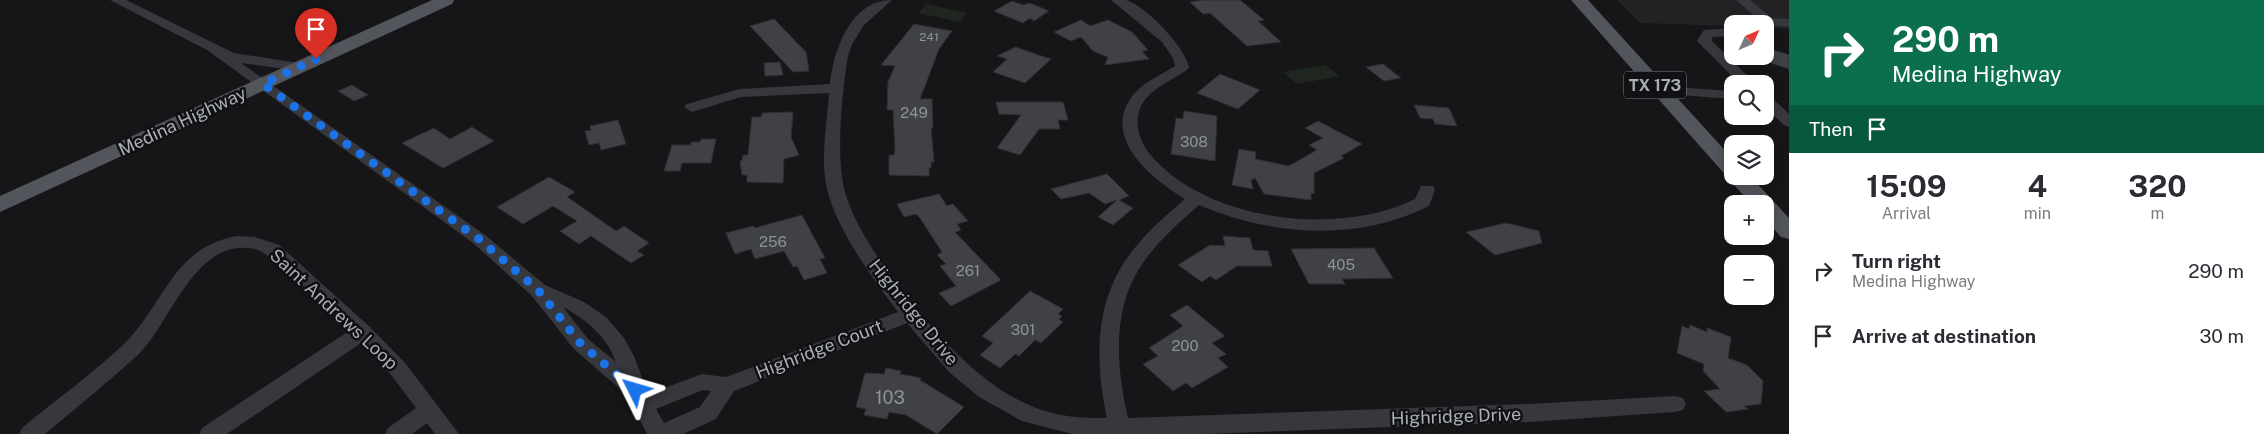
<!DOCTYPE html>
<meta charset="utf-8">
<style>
body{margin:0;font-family:"Public Sans",sans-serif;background:#f7f7f7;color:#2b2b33;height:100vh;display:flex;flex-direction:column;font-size:19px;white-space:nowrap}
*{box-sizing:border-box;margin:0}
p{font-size:16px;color:#7c7c81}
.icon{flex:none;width:28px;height:28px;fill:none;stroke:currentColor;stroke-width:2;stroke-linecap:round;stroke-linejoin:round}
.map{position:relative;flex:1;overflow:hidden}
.side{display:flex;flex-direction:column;background:#fff;width:475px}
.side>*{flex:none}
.top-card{background:#0b6e4f;color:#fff;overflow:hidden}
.needle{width:32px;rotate:46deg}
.fabs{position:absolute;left:1724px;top:15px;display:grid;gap:10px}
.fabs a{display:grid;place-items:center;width:50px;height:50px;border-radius:10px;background:#fff;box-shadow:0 2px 8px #0003;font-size:25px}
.pin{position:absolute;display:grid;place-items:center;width:42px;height:42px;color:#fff;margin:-51px -21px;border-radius:50% 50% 50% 0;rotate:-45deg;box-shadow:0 0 5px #0007}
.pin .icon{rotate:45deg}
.me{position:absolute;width:55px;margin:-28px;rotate:310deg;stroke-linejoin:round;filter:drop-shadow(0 0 4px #0008)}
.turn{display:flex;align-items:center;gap:18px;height:105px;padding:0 20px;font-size:22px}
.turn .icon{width:65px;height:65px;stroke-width:2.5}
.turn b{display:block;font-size:35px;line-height:42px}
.then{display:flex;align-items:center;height:48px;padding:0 20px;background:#0003;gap:10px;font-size:19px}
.eta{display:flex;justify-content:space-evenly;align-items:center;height:85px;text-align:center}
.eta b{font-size:30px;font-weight:700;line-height:35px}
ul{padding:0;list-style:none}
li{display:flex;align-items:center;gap:15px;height:65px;padding:0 20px}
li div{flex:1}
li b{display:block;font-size:19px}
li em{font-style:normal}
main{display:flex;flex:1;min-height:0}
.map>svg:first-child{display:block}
.built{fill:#222225}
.green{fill:#1e261f}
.building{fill:#404145;stroke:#303034}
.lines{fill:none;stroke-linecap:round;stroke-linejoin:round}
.minor{fill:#37383d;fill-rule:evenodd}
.major{fill:#53555c;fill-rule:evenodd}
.route{stroke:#1a73e8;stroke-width:9;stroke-dasharray:0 16.2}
.labels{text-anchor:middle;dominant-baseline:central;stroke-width:5;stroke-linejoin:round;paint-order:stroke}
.far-number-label{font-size:12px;fill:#8e929b}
.number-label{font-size:15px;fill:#8e929b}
.shield{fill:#111113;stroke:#7b7e86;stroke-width:1}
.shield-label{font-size:16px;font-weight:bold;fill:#a8adb8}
.street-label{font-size:18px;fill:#a8adb8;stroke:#111113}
.near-number-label{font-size:18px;fill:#8e929b}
</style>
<main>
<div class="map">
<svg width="1789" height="434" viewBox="0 0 1789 434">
<rect width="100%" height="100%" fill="#161618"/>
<path class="built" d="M1617,0H1789V29L1765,28V24H1732V26L1640,23Z"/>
<path class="green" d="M927,4L967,13L959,22L918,13Z
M1325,65L1340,76L1297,84L1283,72Z"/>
<path class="building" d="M1204,0H1240L1264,20L1258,21L1281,42L1247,46L1210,13L1203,14L1190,2Z
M1012,1L1023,5L1030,3L1049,11L1034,21L1030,18L1023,23L994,11Z
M774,19L806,52L809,71L793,72L750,26Z
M1081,20L1090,26L1108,20L1132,32L1148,50L1142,51L1149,59L1105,65L1108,57L1093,51L1081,37L1071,41L1054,32Z
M914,24L952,31L939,49L920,99H932L933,128H931L934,162H931V168H929V176L889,175V155H894L895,149L893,110H887L888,82L895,66L881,65Z
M1016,47L1038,55L1051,59L1025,83L993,72L1007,59L997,56Z
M1765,47L1789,55V69L1765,61Z
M780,62L783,75L765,76L764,63Z
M1383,64L1401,78L1384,81L1366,67Z
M1220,74L1260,90L1238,109L1197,93Z
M352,85L368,95L354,101L338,91Z
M996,102H1063L1068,120H1058L1060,129H1039L1020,155L997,148L1021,115L999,114Z
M1414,105L1449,108L1457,126L1435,124L1433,119L1420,118Z
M1184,111L1217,116L1215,161L1171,154L1176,118L1183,119Z
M793,112L791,137L799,155L784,159L783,183L747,182V175H742L740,161H742L743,155H748L752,117H761L762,113Z
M618,120L626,144L601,150L599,143L589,145L585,131L591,130L590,126Z
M1318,121L1362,144L1341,156L1344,158L1314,173V194L1311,193V200L1264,194L1255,178L1251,180L1253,189L1232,185L1239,149L1256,152L1255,159L1289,166L1317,150L1309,145L1323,138L1305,128Z
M472,127L494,141L443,168L402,143L434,128L450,139Z
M701,139H716L711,163H682L680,171H664L672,145H691V142H700Z
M1107,174L1129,196L1119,200L1133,208L1113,225L1098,217L1117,200L1105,204L1089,193L1061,199L1051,189Z
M549,177L575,192L567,197L616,231L624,226L649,243L637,251L644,255L631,263L591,236L579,244L560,231L577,221L553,206L523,224L497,207Z
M939,194L947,206L953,204L968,221L957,224L961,230L955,232L1001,280L951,306L939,293L956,286L940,266L946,264L937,255L942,252L920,218L916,214L904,217L897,204Z
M802,215L825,258L820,259L827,273L804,280L797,266L793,267L784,251L755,259L751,249L735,254L726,233L754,226L755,228Z
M1506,223L1539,231L1542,243L1495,255L1466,232Z
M1223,236L1250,238L1253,250L1268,251L1272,266H1237L1216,280L1210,276L1202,282L1178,265L1210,245L1225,246Z
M1374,248L1393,278L1342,279L1345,284H1309L1291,249Z
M1030,291L1063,309L1058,314L1062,316L1059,319L1063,322L1041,343L1035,340L1019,356L1015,354L1000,368L980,355L993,343L982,336Z
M1187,305L1225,336L1212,343L1226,354L1218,358L1228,367L1192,388L1186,383L1173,391L1143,364L1158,356L1149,348L1183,326L1170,315Z
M1690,325L1707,332V328L1731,337L1728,358L1747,365L1763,381L1761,404L1744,406L1748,409L1726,412L1704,391L1720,389L1703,371L1704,364L1677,353L1682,326L1689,329Z
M886,368L901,371L900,374L921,378L920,380L964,407L937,434L906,415L889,412L887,419L864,415L866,409L856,407L865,373L884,374Z"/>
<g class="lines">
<path class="minor" d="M110,0H126L234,53L305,64L307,67L305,70L300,71L241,63L485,235L545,285L584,302L606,317L624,338L634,356L648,394L702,374L726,377L898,312C872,278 837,230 827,189C820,158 827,124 829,93L741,97L692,112L684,107L687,104L740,89L830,84C834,49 851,0 892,0L864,25L852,44L848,56C842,93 836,151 844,188C856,242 937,341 981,375C997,389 1016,400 1036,408C1058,417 1083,418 1107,418C1094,357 1094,294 1138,244C1152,227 1169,213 1185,199C1151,179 1099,136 1134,94C1145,81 1161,75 1175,66L1173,58L1162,42L1111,0C1115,0 1122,0 1126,0C1146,6 1185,47 1189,67L1187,70C1172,80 1152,88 1142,104C1133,120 1139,140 1149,153C1205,222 1339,237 1415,199L1421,186H1433L1435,190L1429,206C1358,242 1271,236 1199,205C1180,222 1160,239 1145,260C1111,306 1116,366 1128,418L1529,404L1675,396L1683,398L1686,404L1683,410L1675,412L1529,422L1206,434H1072L1022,421L979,397L949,372L907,323L734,391L716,419L683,434H647L628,396L574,349L531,295L473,243L207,50ZM563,307C586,319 607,337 616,362L588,339ZM703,390L711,391L700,407L664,423L656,409Z
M1736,0H1750L1772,18L1789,19V27L1765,25Z
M1732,28V36L1713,37L1711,40L1756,84H1740L1697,41L1704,30Z
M1659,86L1732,91V99L1654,93L1652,90Z
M1765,95L1770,96L1789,114V127L1784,125L1765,107Z
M237,236L255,237L279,245L370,327L406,364L459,434H435L427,423L412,434H385L388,428L416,408L392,376L361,343L227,434H199L202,428L349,331C333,315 273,253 255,249C195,236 171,323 138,355C108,382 76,408 45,434H19L22,428C55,400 95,372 125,343C165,303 173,247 237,236Z"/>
<path class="major" d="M432,0H454L452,4L0,212V196Z
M1571,0H1588L1732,158V176H1750L1789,218V239L1781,237L1765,219V204H1751Z"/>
</g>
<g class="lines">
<path class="route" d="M316,59L263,84L479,239L538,290L581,344L635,390"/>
</g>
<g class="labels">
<g class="far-number-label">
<text x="929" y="37">241</text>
</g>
<g class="number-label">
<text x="914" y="112">249</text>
<text x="1194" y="141">308</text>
<text x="773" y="241">256</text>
<text x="1341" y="264">405</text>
<text x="968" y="270">261</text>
<text x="1023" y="329">301</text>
<text x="1185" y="345">200</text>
</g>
<rect class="shield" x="1624" y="71.5" width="62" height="27" rx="4"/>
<g class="shield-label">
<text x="1655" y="85">TX 173</text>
</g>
<g class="street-label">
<text transform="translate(182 121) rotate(-25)">Medina Highway</text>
<text transform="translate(334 309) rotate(43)">Saint Andrews Loop</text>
<text transform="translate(914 312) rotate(51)">Highridge Drive</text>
<text transform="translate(819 349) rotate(-21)">Highridge Court</text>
<text transform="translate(1456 416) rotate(-2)">Highridge Drive</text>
</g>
<g class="near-number-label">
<text x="890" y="397">103</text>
</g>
</g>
</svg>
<div class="fabs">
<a><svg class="needle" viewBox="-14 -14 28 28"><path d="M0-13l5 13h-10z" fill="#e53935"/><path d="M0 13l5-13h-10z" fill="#7c7c81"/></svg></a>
<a><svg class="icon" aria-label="search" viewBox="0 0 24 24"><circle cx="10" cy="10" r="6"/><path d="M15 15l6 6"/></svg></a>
<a><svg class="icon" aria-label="layers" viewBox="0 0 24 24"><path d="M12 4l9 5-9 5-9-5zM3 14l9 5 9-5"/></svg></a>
<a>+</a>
<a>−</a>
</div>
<div class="pin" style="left:316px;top:59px;background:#d93025"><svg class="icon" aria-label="arrive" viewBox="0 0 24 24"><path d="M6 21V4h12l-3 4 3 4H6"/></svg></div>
<svg class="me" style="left:635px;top:390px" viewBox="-20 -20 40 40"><path d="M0-17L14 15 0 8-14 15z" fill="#1a73e8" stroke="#fff" stroke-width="4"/></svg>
</div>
<section class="side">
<div class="top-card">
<div class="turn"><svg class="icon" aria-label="right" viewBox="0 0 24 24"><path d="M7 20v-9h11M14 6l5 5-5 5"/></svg><div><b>290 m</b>Medina Highway</div></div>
<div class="then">Then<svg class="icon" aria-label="arrive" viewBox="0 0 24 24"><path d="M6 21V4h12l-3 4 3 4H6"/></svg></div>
</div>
<div class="eta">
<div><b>15:09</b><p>Arrival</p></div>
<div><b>4</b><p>min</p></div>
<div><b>320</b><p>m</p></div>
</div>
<ul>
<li><svg class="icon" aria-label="right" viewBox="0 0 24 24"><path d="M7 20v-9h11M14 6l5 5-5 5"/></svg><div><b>Turn right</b><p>Medina Highway</p></div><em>290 m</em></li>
<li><svg class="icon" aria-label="arrive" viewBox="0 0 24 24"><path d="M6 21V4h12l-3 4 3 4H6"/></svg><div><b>Arrive at destination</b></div><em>30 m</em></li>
</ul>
</section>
</main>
